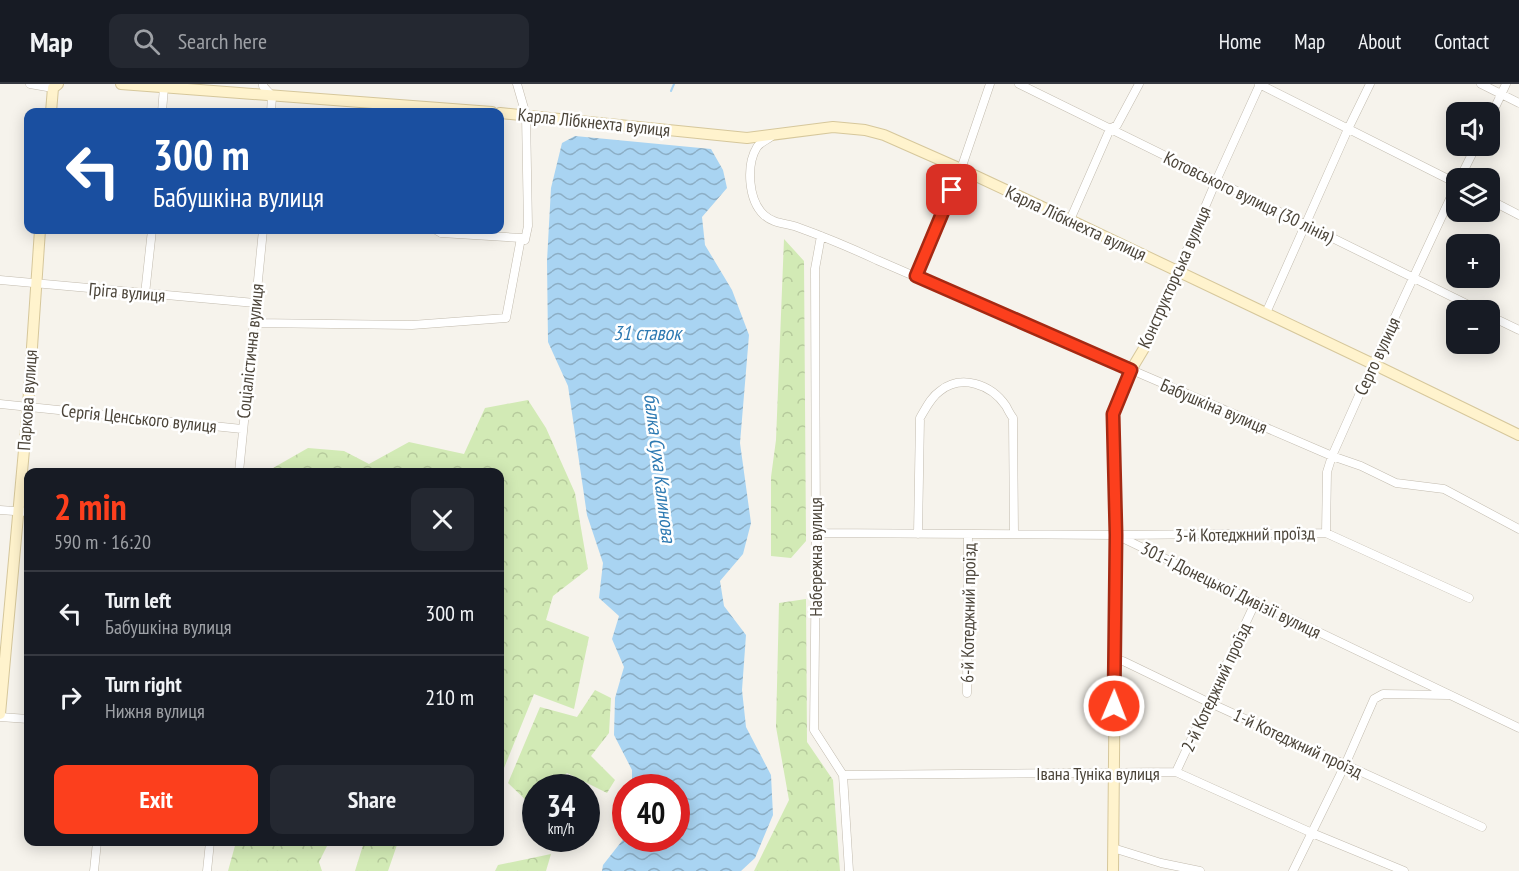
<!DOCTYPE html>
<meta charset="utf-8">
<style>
body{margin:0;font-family:"PT Sans Narrow",sans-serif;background:#242831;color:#f1f3f6;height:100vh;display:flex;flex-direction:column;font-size:22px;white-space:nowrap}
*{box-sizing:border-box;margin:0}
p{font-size:20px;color:#9ea1a6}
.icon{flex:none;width:33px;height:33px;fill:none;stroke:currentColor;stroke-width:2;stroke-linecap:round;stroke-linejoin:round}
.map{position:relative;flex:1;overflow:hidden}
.details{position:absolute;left:24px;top:384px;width:480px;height:378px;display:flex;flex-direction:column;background:#171b24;border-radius:12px;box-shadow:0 3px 15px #0003}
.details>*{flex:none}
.banner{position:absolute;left:24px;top:24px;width:480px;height:126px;border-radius:12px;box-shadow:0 3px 15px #0003;background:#1a4fa0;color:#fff;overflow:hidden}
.fabs{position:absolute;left:1446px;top:18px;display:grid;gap:12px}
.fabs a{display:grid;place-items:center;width:54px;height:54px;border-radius:12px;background:#171b24;box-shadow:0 3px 15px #0003;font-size:30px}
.speed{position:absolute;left:522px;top:690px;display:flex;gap:12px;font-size:30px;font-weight:700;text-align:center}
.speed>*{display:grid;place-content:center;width:78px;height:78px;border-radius:50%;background:#171b24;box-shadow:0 3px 15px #0003;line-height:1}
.speed small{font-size:15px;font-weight:400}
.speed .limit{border:9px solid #d22;background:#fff;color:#111}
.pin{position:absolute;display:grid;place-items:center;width:51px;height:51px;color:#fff;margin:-26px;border-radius:12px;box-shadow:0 3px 9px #0006}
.me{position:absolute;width:66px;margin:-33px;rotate:1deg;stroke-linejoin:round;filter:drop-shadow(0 0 4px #0008)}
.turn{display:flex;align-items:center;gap:21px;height:126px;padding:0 30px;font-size:27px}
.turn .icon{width:78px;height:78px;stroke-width:2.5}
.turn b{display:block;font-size:42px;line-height:51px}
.round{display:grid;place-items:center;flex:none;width:63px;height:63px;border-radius:12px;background:#242831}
.overview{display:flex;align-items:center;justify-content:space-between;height:102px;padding:0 30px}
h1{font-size:36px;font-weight:800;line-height:45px;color:#fc3f1d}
.primary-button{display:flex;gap:12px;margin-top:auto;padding:12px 30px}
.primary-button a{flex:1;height:69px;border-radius:12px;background:#fc3f1d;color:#fff;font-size:24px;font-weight:800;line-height:69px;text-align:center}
.primary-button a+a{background:#242831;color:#f1f3f6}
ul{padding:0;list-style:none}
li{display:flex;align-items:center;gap:18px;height:84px;padding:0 30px;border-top:2px solid #363941}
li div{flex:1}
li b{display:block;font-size:22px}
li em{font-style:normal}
header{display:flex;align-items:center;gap:36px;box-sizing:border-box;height:84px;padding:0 30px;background:#171b24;border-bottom:2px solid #363941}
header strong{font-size:28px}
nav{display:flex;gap:33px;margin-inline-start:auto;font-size:21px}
.search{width:420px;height:54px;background:#242831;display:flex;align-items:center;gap:15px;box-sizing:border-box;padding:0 21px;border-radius:12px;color:#9ea1a6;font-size:22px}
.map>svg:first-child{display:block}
.forest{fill:url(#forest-crowns)}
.water{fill:url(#water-waves)}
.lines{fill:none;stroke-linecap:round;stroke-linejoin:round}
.stream{stroke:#a9d4f2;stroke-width:2}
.street-casing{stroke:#c2bbae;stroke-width:9}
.secondary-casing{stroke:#d6c79b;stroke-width:12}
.street{stroke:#fff;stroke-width:8}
.secondary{stroke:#fff3cd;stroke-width:10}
.route-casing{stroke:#a42913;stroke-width:15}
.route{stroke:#fc3f1d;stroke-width:10}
.labels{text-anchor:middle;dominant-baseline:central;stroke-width:5;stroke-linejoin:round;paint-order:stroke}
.street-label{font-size:18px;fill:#4b4439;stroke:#fff}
.water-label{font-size:20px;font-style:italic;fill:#2e7ab2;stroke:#fff}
</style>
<header>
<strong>Map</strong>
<div class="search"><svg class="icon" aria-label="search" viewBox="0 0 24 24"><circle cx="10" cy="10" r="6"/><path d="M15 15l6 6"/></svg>Search here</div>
<nav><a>Home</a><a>Map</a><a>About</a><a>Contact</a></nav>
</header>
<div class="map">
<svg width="1519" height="787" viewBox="0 0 1519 787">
<defs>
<pattern id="forest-crowns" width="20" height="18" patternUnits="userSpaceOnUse" patternTransform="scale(1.5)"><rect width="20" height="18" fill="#d2eab5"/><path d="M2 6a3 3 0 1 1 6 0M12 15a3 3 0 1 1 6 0" fill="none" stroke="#b6ca9c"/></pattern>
<pattern id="water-waves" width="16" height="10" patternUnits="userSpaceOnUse" patternTransform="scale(1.5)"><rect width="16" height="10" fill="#a9d4f2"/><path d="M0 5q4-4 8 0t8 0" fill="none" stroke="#8caec5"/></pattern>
</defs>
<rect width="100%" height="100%" fill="#f6f3ec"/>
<path class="forest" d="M784,155L804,177L806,457L791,474L771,472V393L776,356Z
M528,316L546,344L575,409L588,485L553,512L546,536L589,553L574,625L534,610L500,694V388H266L308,364L344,367L369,380L409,358L464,370L485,324Z
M806,515L807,658L833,696L840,787H754L789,716L776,643L779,519Z
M595,606L611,614L609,649L591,672L615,696L607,709L567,689L552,703L536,704L535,720L533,723L508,699L540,623L577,633Z
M236,758H329L319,778L322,787H228Z
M364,758H398L388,787H355Z
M551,770L546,787H495L498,781Z"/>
<path class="water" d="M575,52L711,65L723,86L727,104L702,133L705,161L732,206L749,251L740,359L751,439L743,470L720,497L724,522L746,551L742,606L746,643L771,691L773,731L755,774L741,787H602L603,781L625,753L626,754H676V704L632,703V686L614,651L615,614L624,583L612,555L619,532L599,514L603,479L587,431L568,302L548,258L547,177L551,104L562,59Z"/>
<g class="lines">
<path class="stream" d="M671,7L674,0"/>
<g class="street-casing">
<path id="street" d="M30,0L53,4
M263,0V2L272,12L271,28
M1019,0L1479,226
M1259,0L1456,99
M1481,0L1519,19
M162,28L164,3
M1490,34L1506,0
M772,52C767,56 761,58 757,63C746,81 748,116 764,131C774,140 786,139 797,143C825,153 851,164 877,176C1029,242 1180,307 1332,372L1361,382L1396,399L1444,405L1519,445
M1460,94L1476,62
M1490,116L1519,131
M1070,136L1110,45L1117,41L1139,0
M436,146L441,149L521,154
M821,152L815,185L816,462L814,646L843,691L849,787
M1178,187L1216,97L1260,0
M916,192L961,85L990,0
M0,196L255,219
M145,210L152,146
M1266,229L1348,45L1370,0
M1490,232L1519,246
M253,239L412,241L506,234L521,154L525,156L528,142L526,31L517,0
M0,320L242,345
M239,388L263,146
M0,426L28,428
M816,449L1116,451L1519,644
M1326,449L1327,388L1332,372L1373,280L1456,102
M918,450L920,334C926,324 931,313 940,307C961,290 991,300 1006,322C1008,326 1010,330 1013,334L1014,450
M1118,451L1326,449L1469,514
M1115,578L1123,577L1208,618L1482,743
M967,609L968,450
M0,633L28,635
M1176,688L1256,517
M843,691L1176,688L1312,749L1404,787
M1113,764L1161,779L1200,787
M94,787L97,758
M207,787L210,758
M1293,787L1345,681L1374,615L1383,610L1448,611"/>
</g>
<g class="secondary-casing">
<path id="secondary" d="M121,0L492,28
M51,28L53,4L58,0
M500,29L747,54L833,43L865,46L884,51L961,85L1070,136L1373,280L1519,351
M0,630L28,322L40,146
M1113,787L1116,451L1113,330L1131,286L1146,261L1178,187"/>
</g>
<use href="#street" class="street"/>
<use href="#secondary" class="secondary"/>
</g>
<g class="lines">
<g class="route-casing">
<path id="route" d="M952,106L916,192L1131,286L1113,330L1116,451L1114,622"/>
</g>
<use href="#route" class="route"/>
</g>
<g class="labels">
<g class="street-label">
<text transform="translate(594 38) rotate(6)">Карла Лібкнехта вулиця</text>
<text transform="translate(1249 113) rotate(26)">Котовського вулиця (30 лiнiя)</text>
<text transform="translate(1076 139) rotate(25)">Карла Лібкнехта вулиця</text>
<text transform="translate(1174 193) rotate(-66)">Конструкторська вулиця</text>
<text transform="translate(127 208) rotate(5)">Гріга вулиця</text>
<text transform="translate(250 267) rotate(-84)">Соціалістична вулиця</text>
<text transform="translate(1377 272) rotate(-65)">Серго вулиця</text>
<text transform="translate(27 316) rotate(-86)">Паркова вулиця</text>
<text transform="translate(1214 322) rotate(23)">Бабушкіна вулиця</text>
<text transform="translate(139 334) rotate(6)">Сергія Ценського вулиця</text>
<text transform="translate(1245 450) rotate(-1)">3-й Котеджний проїзд</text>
<text transform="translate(815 473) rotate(-90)">Набережна вулиця</text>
<text transform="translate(1231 506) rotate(26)">301-ї Донецької Дивізії вулиця</text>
<text transform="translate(968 529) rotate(-89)">6-й Котеджний проїзд</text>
<text transform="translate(1216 603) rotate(-65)">2-й Котеджний проїзд</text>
<text transform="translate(1298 659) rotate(25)">1-й Котеджний проїзд</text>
<text x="1098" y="689">Івана Туніка вулиця</text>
</g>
<g class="water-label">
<text x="647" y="249">31 ставок</text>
<text transform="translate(660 384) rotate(83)">балка Суха Калинова</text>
</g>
</g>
</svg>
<div class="fabs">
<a><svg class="icon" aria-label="sound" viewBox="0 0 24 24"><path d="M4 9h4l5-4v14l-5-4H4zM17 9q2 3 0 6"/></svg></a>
<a><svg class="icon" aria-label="layers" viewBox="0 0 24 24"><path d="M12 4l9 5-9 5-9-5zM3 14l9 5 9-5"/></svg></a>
<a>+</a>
<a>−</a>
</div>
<div class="speed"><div>34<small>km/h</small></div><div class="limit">40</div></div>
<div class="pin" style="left:952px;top:106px;background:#d93025"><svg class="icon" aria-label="arrive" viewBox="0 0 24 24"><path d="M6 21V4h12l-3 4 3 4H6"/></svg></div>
<svg class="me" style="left:1114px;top:622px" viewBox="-20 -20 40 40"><circle r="17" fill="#fc3f1d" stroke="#fff" stroke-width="3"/><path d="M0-11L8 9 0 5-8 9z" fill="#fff"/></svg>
<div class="banner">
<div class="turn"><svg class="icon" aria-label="left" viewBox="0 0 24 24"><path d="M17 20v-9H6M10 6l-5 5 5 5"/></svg><div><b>300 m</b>Бабушкіна вулиця</div></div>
</div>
<section class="details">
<div class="overview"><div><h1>2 min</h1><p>590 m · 16:20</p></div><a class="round"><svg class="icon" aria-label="close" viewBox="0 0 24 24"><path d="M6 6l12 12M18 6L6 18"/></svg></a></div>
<ul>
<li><svg class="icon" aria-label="left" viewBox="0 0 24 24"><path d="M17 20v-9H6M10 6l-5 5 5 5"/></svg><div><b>Turn left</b><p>Бабушкіна вулиця</p></div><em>300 m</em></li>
<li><svg class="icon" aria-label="right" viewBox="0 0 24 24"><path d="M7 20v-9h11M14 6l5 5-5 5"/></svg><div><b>Turn right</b><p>Нижня вулиця</p></div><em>210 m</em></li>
</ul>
<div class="primary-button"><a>Exit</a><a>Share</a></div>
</section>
</div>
